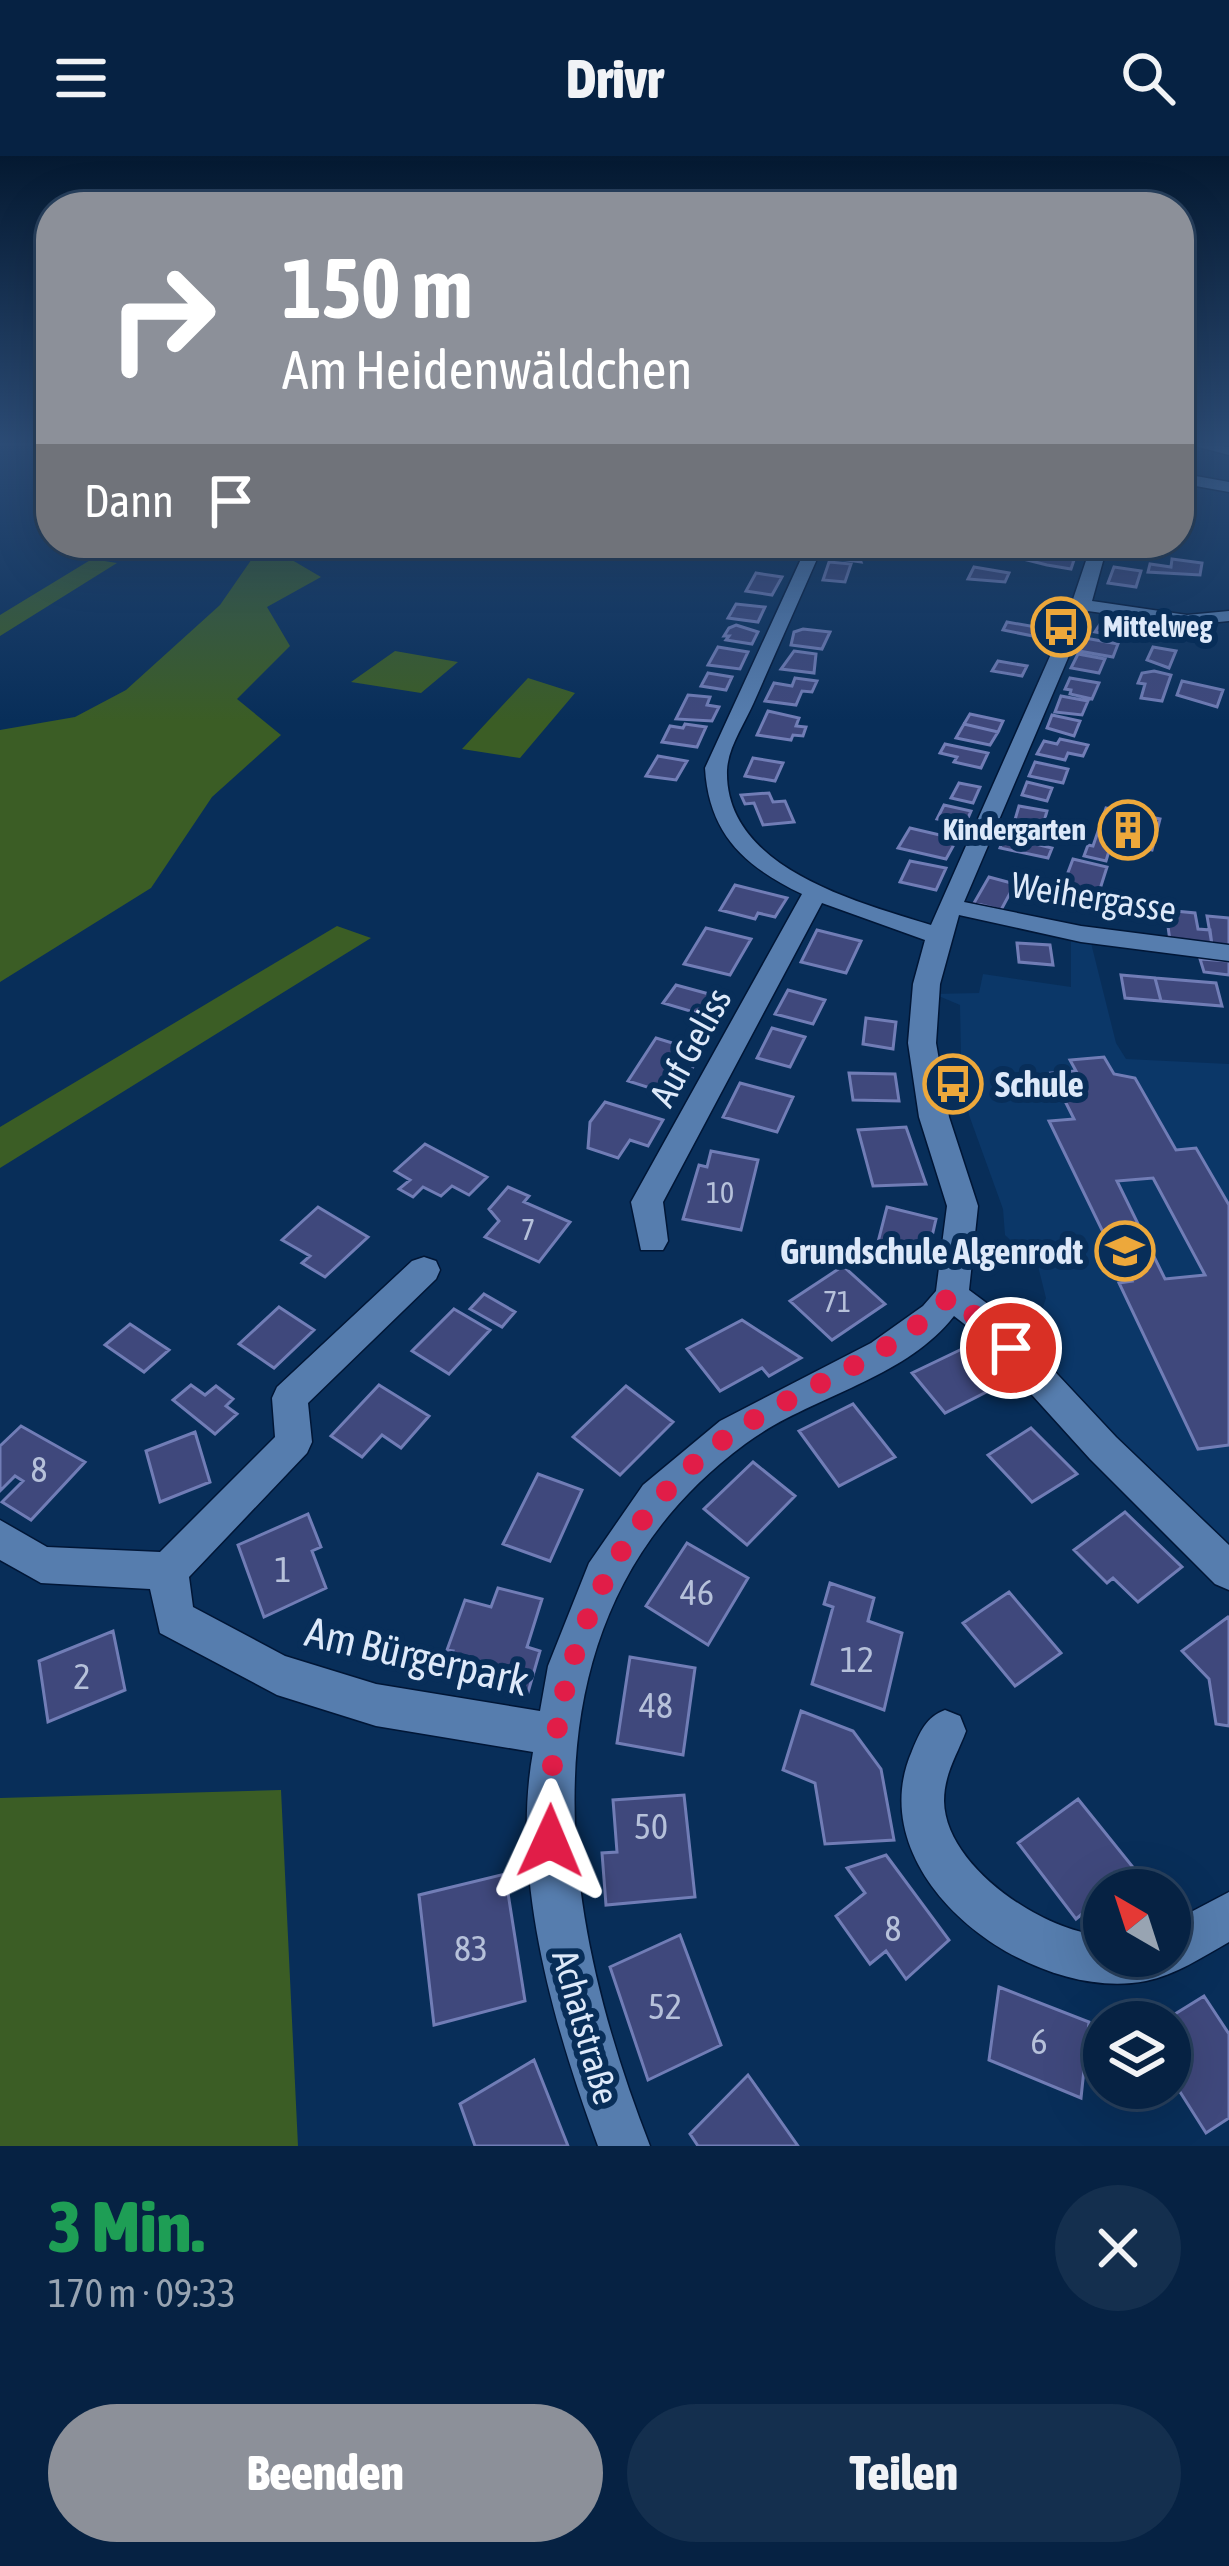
<!DOCTYPE html>
<html lang="de">
<head>
<meta charset="utf-8">
<style>
  :root { --surface:#062243; --page:#142f4e; --text:#f1f3f6; --muted:#98a4b2; --line:#273f5c; --accent:#8c9099 }
  body { margin:0; font-family:"Asap Condensed",sans-serif; background:var(--page); color:var(--text); height:100vh; display:flex; flex-direction:column; font-size:45px; white-space:nowrap }
  * { box-sizing:border-box; margin:0 }
  p { font-size:39px; color:var(--muted) }
  .icon { flex:none; width:66px; height:66px; fill:none; stroke:currentColor; stroke-width:2; stroke-linecap:round; stroke-linejoin:round }
  .map { position:relative; height:1990px; overflow:hidden }
  .side { display:flex; flex-direction:column; background:var(--surface); flex:1 }
  .side>* { flex:none }
  .hud { position:absolute; left:36px; top:36px; width:1158px; height:366px; border-radius:48px; box-shadow:0 12px 48px #0002,0 0 0 3px var(--line); background:#8c9099; color:#fff; overflow:hidden }
  .needle { width:78px; rotate:321deg }
  .controls { position:absolute; left:1083px; top:1713px; display:grid; gap:24px }
  .controls a { display:grid; place-items:center; width:108px; height:108px; border-radius:50%; background:var(--surface); box-shadow:0 12px 48px #0002,0 0 0 3px var(--line); font-size:60px }
  .pin { position:absolute; display:grid; place-items:center; width:102px; height:102px; color:#fff; margin:-51px; border:6px solid #fff; border-radius:50%; box-shadow:0 3px 12px #0007 }
  .me { position:absolute; width:132px; margin:-66px; rotate:1deg; stroke-linejoin:round; filter:drop-shadow(0 0 9px #0008) }
  .turn { display:flex; align-items:center; gap:42px; height:252px; padding:0 48px; font-size:54px }
  .turn .icon { width:156px; height:156px; stroke-width:2.5 }
  .turn b { display:block; font-size:84px; line-height:102px }
  .then { display:flex; align-items:center; height:114px; padding:0 48px; background:#0003; gap:24px; font-size:45px }
  .round { display:grid; place-items:center; flex:none; width:126px; height:126px; border-radius:63px; background:var(--page) }
  .overview { display:flex; align-items:center; justify-content:space-between; height:204px; padding:0 48px }
  h1 { font-size:72px; font-weight:800; line-height:90px; color:#1e9e55 }
  .primary-button { display:flex; gap:24px; margin-top:auto; padding:24px 48px }
  .primary-button a { flex:1; height:138px; border-radius:72px; background:var(--accent); color:#fff; font-size:48px; font-weight:800; line-height:138px; text-align:center }
  .primary-button a+a { background:var(--page); color:var(--text) }
  header { display:flex; justify-content:space-between; align-items:center; height:156px; padding:0 48px; background:var(--surface); font-size:54px; font-weight:800 }
  .map>svg:first-child { display:block }
  .built { fill:#0b3768 }
  .green { fill:#3b5d25 }
  .building { fill:#3f487c; stroke:#717db6; stroke-width:3; fill-rule:evenodd }
  .lines { fill:none; stroke-linecap:round; stroke-linejoin:round }
  .minor-casing { stroke:#001636; stroke-width:3 }
  .minor { fill:#567dae; fill-rule:evenodd }
  .route { stroke:#e11d48; stroke-width:21; stroke-dasharray:0 37.8 }
  .labels { text-anchor:middle; stroke-width:12; stroke-linejoin:round; paint-order:stroke }
  .far-poi-label { font-size:30px; font-weight:bold; fill:#dde9fa; stroke:#082e59; text-anchor:start }
  .number-label { font-size:30px; fill:#b6c1da }
  .street-label { font-size:36px; fill:#dde9fa; stroke:#082e59 }
  .poi-label { font-size:36px; font-weight:bold; fill:#dde9fa; stroke:#082e59; text-anchor:start }
  .near-number-label { font-size:36px; fill:#b6c1da }
  .near-street-label { font-size:42px; fill:#dde9fa; stroke:#082e59 }
</style>
</head>
<body>
<header><svg class="icon" aria-label="menu" viewBox="0 0 24 24"><path d="M4 6h16M4 12h16M4 18h16"/></svg>Drivr<svg class="icon" aria-label="search" viewBox="0 0 24 24"><circle cx="10" cy="10" r="6"/><path d="M15 15l6 6"/></svg></header>
<div class="map">
<svg width="1229" height="1990" viewBox="0 0 1229 1990">
  <rect width="100%" height="100%" fill="#082e59"/>
  <path class="built" d="M 1071,780 L 1090,783 L 1116,887 L 1126,903 L 1229,908 L 1229,1390 L 1098,1262 L 1031,1187 L 1046,1142 L 1038,1110 L 1005,1079 L 1003,1053 L 969,959 L 961,899 L 960,849 L 934,838 L 979,837 L 983,818 L 1071,831 Z"/>
  <path class="green" d="M 263,387 L 321,421 L 267,451 L 290,490 L 237,543 L 281,579 L 212,641 L 151,732 L 0,826 L 0,574 L 75,561 L 126,534 L 220,449 Z
    M 92,403 L 117,407 L 0,480 L 0,459 Z
    M 395,495 L 458,506 L 421,537 L 351,526 Z
    M 528,522 L 575,537 L 520,602 L 462,593 Z
    M 337,770 L 371,782 L 0,1012 L 0,971 Z
    M 281,1634 L 298,1990 L 0,1990 L 0,1642 Z"/>
  <path class="building" d="M 832,391 L 856,393 L 861,406 L 831,402 Z
    M 1030,398 L 1074,404 L 1071,413 L 1047,409 L 1027,404 Z
    M 1172,403 L 1202,407 L 1200,419 L 1148,416 L 1150,408 L 1171,411 Z
    M 829,406 L 851,408 L 845,426 L 823,424 Z
    M 974,411 L 1009,417 L 1005,426 L 968,423 Z
    M 1114,411 L 1141,415 L 1136,431 L 1108,427 Z
    M 756,417 L 782,421 L 772,439 L 746,435 Z
    M 736,448 L 765,451 L 758,466 L 728,462 Z
    M 1102,465 L 1128,468 L 1130,471 L 1123,481 L 1095,476 Z
    M 1007,466 L 1047,473 L 1043,482 L 1003,474 Z
    M 736,469 L 758,476 L 752,488 L 726,484 L 729,480 L 724,480 L 729,472 Z
    M 803,473 L 830,476 L 822,493 L 791,489 L 794,476 Z
    M 1085,482 L 1118,488 L 1113,501 L 1079,495 Z
    M 718,491 L 748,496 L 740,513 L 708,509 Z
    M 1153,491 L 1176,495 L 1169,512 L 1147,504 Z
    M 794,495 L 816,498 L 814,517 L 781,513 Z
    M 1078,498 L 1105,503 L 1099,517 L 1071,512 Z
    M 998,505 L 1027,510 L 1022,520 L 992,515 Z
    M 1154,515 L 1171,519 L 1162,545 L 1141,542 L 1145,528 L 1138,527 L 1142,517 Z
    M 708,517 L 732,521 L 726,534 L 701,530 Z
    M 795,522 L 817,525 L 812,536 L 802,535 L 796,549 L 765,545 L 774,527 L 792,530 Z
    M 1070,522 L 1099,527 L 1092,543 L 1070,538 L 1071,534 L 1065,533 Z
    M 1182,525 L 1223,534 L 1217,551 L 1177,539 Z
    M 688,539 L 710,541 L 707,549 L 719,551 L 712,565 L 676,563 Z
    M 1061,540 L 1088,545 L 1082,559 L 1055,556 Z
    M 768,555 L 799,562 L 796,570 L 806,571 L 803,580 L 793,579 L 791,584 L 757,579 Z
    M 970,558 L 1003,565 L 998,576 L 964,568 Z
    M 1052,559 L 1080,565 L 1074,580 L 1047,572 Z
    M 685,568 L 706,571 L 697,591 L 662,586 L 670,570 L 683,572 Z
    M 964,568 L 998,576 L 990,589 L 956,582 Z
    M 1060,583 L 1088,589 L 1083,600 L 1068,597 L 1065,604 L 1037,598 L 1044,585 L 1057,588 Z
    M 945,588 L 988,597 L 981,612 L 954,606 L 957,601 L 940,597 Z
    M 658,600 L 687,605 L 676,624 L 646,620 Z
    M 753,602 L 783,607 L 775,625 L 745,620 Z
    M 1035,606 L 1068,613 L 1063,627 L 1029,620 Z
    M 1027,626 L 1052,632 L 1047,645 L 1022,639 Z
    M 959,627 L 980,631 L 973,647 L 951,642 Z
    M 769,637 L 773,646 L 785,645 L 794,666 L 763,669 L 754,647 L 745,648 L 741,639 Z
    M 944,649 L 971,655 L 965,669 L 937,663 Z
    M 1019,650 L 1047,655 L 1042,673 L 1014,667 Z
    M 1106,652 L 1160,663 L 1152,694 L 1112,685 L 1106,705 L 1084,700 L 1088,689 L 1093,690 Z
    M 910,672 L 957,683 L 946,703 L 898,692 Z
    M 1007,674 L 1037,680 L 1035,688 L 1052,692 L 1048,702 L 1000,692 Z
    M 1073,703 L 1107,711 L 1094,752 L 1058,743 Z
    M 910,705 L 946,712 L 936,734 L 900,726 Z
    M 989,721 L 1015,728 L 1001,754 L 974,747 Z
    M 735,729 L 787,742 L 775,761 L 758,757 L 755,763 L 720,754 Z
    M 1175,755 L 1195,757 L 1198,773 L 1210,774 L 1212,789 L 1170,785 L 1167,763 L 1176,764 Z
    M 1207,760 L 1229,762 L 1229,791 L 1212,789 Z
    M 706,772 L 751,783 L 730,819 L 684,808 Z
    M 817,774 L 861,785 L 846,817 L 801,806 Z
    M 1017,787 L 1050,789 L 1053,809 L 1019,806 Z
    M 1200,803 L 1229,805 L 1229,819 L 1204,816 Z
    M 1121,819 L 1155,822 L 1161,845 L 1125,842 Z
    M 1155,822 L 1216,827 L 1222,850 L 1161,845 Z
    M 676,829 L 720,841 L 707,860 L 663,847 Z
    M 788,834 L 825,844 L 813,868 L 775,858 Z
    M 866,862 L 896,866 L 893,893 L 863,888 Z
    M 772,872 L 805,881 L 790,911 L 757,902 Z
    M 656,882 L 702,896 L 675,940 L 628,925 Z
    M 1104,901 L 1114,918 L 1135,922 L 1176,994 L 1196,992 L 1229,1049 L 1229,1289 L 1198,1293 L 1119,1127 L 1132,1125 L 1124,1109 L 1119,1109 L 1049,965 L 1074,963 L 1051,917 L 1076,915 L 1070,904 ZM 1153,1022 L 1205,1119 L 1165,1123 L 1117,1025 Z
    M 849,917 L 895,918 L 899,945 L 853,944 Z
    M 740,927 L 793,941 L 777,976 L 723,961 Z
    M 605,946 L 663,964 L 648,990 L 630,984 L 618,1002 L 588,992 L 590,966 Z
    M 906,971 L 926,1028 L 873,1030 L 858,974 Z
    M 425,988 L 487,1021 L 469,1039 L 452,1030 L 441,1040 L 423,1031 L 413,1041 L 399,1033 L 410,1024 L 395,1015 Z
    M 711,995 L 758,1004 L 741,1074 L 683,1063 L 699,1009 L 707,1011 Z
    M 508,1031 L 529,1040 L 524,1046 L 570,1066 L 539,1106 L 485,1081 L 499,1065 L 489,1053 Z
    M 318,1051 L 368,1081 L 325,1121 L 302,1107 L 310,1100 L 282,1084 Z
    M 887,1051 L 936,1063 L 927,1102 L 877,1090 Z
    M 843,1110 L 885,1148 L 832,1184 L 790,1145 Z
    M 484,1138 L 515,1156 L 502,1171 L 470,1153 Z
    M 279,1151 L 314,1174 L 274,1212 L 239,1188 Z
    M 454,1153 L 490,1174 L 449,1218 L 412,1195 Z
    M 742,1164 L 801,1202 L 769,1220 L 762,1212 L 720,1235 L 687,1193 Z
    M 130,1168 L 169,1194 L 144,1216 L 105,1189 Z
    M 962,1193 L 996,1231 L 945,1257 L 912,1217 Z
    M 191,1229 L 205,1239 L 216,1230 L 233,1243 L 226,1250 L 237,1258 L 215,1278 L 173,1244 Z
    M 379,1229 L 429,1260 L 401,1292 L 382,1279 L 362,1301 L 331,1280 Z
    M 626,1230 L 673,1266 L 620,1319 L 573,1281 Z
    M 853,1248 L 895,1301 L 839,1330 L 799,1275 Z
    M 21,1270 L 85,1306 L 31,1364 L 2,1346 L 23,1325 L 15,1320 L 0,1335 L 0,1290 Z
    M 1031,1272 L 1077,1318 L 1032,1346 L 988,1299 Z
    M 195,1276 L 210,1326 L 160,1346 L 146,1295 Z
    M 753,1306 L 795,1340 L 747,1389 L 704,1353 Z
    M 538,1318 L 582,1334 L 550,1405 L 503,1388 Z
    M 1125,1356 L 1182,1411 L 1138,1446 L 1113,1422 L 1107,1427 L 1074,1394 Z
    M 308,1358 L 321,1391 L 312,1395 L 326,1432 L 264,1461 L 238,1389 Z
    M 687,1387 L 748,1422 L 708,1489 L 646,1450 Z
    M 830,1427 L 874,1442 L 868,1465 L 902,1477 L 884,1554 L 812,1528 L 833,1451 L 824,1448 Z
    M 498,1432 L 542,1443 L 527,1491 L 540,1495 L 527,1540 L 445,1518 L 453,1495 L 447,1494 L 465,1444 L 491,1451 Z
    M 1009,1436 L 1061,1497 L 1015,1530 L 963,1467 Z
    M 1228,1461 L 1229,1462 L 1229,1570 L 1216,1568 L 1209,1523 L 1182,1495 Z
    M 113,1475 L 125,1534 L 48,1566 L 39,1505 Z
    M 630,1501 L 695,1512 L 683,1599 L 617,1587 Z
    M 801,1555 L 853,1575 L 881,1613 L 894,1684 L 825,1688 L 815,1627 L 783,1614 Z
    M 684,1639 L 695,1741 L 606,1749 L 602,1697 L 617,1696 L 613,1644 Z
    M 1078,1643 L 1136,1715 L 1112,1734 L 1104,1734 L 1104,1740 L 1076,1763 L 1018,1687 Z
    M 886,1699 L 949,1784 L 906,1823 L 886,1795 L 870,1808 L 836,1760 L 865,1737 L 847,1712 Z
    M 505,1718 L 525,1845 L 434,1869 L 419,1739 Z
    M 680,1779 L 721,1889 L 648,1924 L 610,1811 Z
    M 999,1831 L 1089,1866 L 1081,1942 L 989,1904 Z
    M 1204,1840 L 1229,1878 L 1229,1962 L 1206,1977 L 1170,1920 L 1170,1866 L 1162,1866 Z
    M 534,1904 L 568,1990 L 475,1990 L 460,1948 Z
    M 748,1919 L 798,1990 L 698,1990 L 690,1978 Z"/>
  <g class="lines">
    <g class="minor-casing">
      <path id="minor" d="M 1193,287 L 1229,291 L 1229,299 L 1195,290 Z
        M 1179,317 L 1229,326 L 1229,336 L 1179,327 Z
        M 801,387 L 817,387 L 817,403 C 796,451 775,498 754,546 C 745,567 728,591 727,614 C 724,712 857,746 931,769 L 1066,464 L 1092,387 L 1108,387 L 1092,445 L 1187,459 L 1229,455 L 1229,465 L 1187,469 L 1088,455 L 964,746 L 1081,770 L 1229,789 L 1229,805 L 1081,786 L 959,759 L 940,828 L 936,887 L 949,961 L 978,1050 L 969,1134 L 1000,1157 L 1116,1281 L 1229,1389 L 1229,1434 L 1215,1428 L 1090,1303 L 976,1177 L 954,1160 C 903,1225 809,1240 745,1288 C 512,1460 557,1753 650,1990 L 598,1990 C 555,1873 510,1723 533,1596 L 376,1570 L 277,1539 L 160,1477 L 150,1433 L 41,1427 L 0,1404 L 0,1364 L 47,1391 L 160,1396 L 275,1281 L 272,1242 L 277,1231 L 412,1105 L 424,1101 L 436,1105 L 440,1114 L 436,1123 L 308,1247 L 312,1286 L 307,1297 L 189,1421 L 193,1451 L 285,1500 L 376,1528 L 540,1555 L 548,1510 L 589,1407 L 643,1329 L 720,1265 L 871,1187 L 923,1150 L 936,1135 L 947,1050 L 919,961 L 908,887 L 913,828 L 925,784 L 822,747 L 663,1046 L 668,1085 L 663,1094 L 641,1094 L 631,1046 L 802,738 C 744,710 709,678 705,612 L 801,403 Z
        M 945,1554 L 960,1560 L 966,1575 C 957,1599 944,1618 944,1645 C 945,1711 1044,1776 1104,1780 L 1104,1800 L 1170,1800 L 1170,1767 L 1229,1736 L 1229,1786 C 1203,1801 1175,1819 1146,1825 C 1030,1848 857,1721 912,1595 C 920,1576 926,1561 945,1554 Z"/>
    </g>
    <use href="#minor" class="minor"/>
  </g>
  <linearGradient id="sky" x2="0" y2="1"><stop stop-color="#041931"/><stop offset="0.51" stop-color="#2c4c76"/><stop offset="1" stop-color="#2c4c76" stop-opacity="0"/></linearGradient>
  <rect width="1229" height="565" fill="url(#sky)"/>
  <g class="lines">
    <path class="route" d="M 550,1685 C 545,1518 608,1348 758,1261 C 828,1220 893,1198 951,1139 L 1011,1192"/>
  </g>
  <defs>
    <g id="bus-ring" transform="scale(3)"><circle r="9.5" fill="#082e59" stroke="#eda83b" stroke-width="1.5"/><path d="M-5-6H5V4H4V6H2V4H-2V6H-4V4H-5ZM-3.5-4V0h7V-4ZM-3.5 1.2v1.5H-2V1.2ZM2 1.2v1.5H3.5V1.2Z" fill="#eda83b"/></g>
    <g id="building-ring" transform="scale(3)"><circle r="9.5" fill="#082e59" stroke="#eda83b" stroke-width="1.5"/><path d="M-4-6H4V6H1V3H-1V6H-4ZM-2.5-4.3h1.7v1.8h-1.7ZM.8-4.3h1.7v1.8H.8ZM-2.5-1h1.7V.8h-1.7ZM.8-1h1.7V.8H.8Z" fill="#eda83b"/></g>
    <g id="school-ring" transform="scale(3)"><circle r="9.5" fill="#082e59" stroke="#eda83b" stroke-width="1.5"/><path d="M0-5L7-2L0 1L-7-2ZM-4 1L0 2.5L4 1V4Q0 6-4 4Z" fill="#eda83b"/></g>
  </defs>
  <g fill-rule="evenodd">
    <use href="#bus-ring" x="1061" y="471"/>
    <use href="#building-ring" x="1128" y="674"/>
    <use href="#bus-ring" x="953" y="928"/>
    <use href="#school-ring" x="1125" y="1095"/>
  </g>
  <g class="labels">
    <g class="far-poi-label">
      <text x="1103" y="481">Mittelweg</text>
      <text x="1086" y="684" text-anchor="end">Kindergarten</text>
    </g>
    <g class="number-label">
      <text x="720" y="1047">10</text>
      <text x="528" y="1084">7</text>
      <text x="837" y="1156">71</text>
    </g>
    <g class="street-label">
      <text transform="translate(1094 741) rotate(9)" y="13">Weihergasse</text>
      <text transform="translate(690 891) rotate(-61)" y="13">Auf Geliss</text>
      <text transform="translate(586 1871) rotate(74)" y="13">Achatstraße</text>
    </g>
    <g class="poi-label">
      <text x="995" y="941">Schule</text>
      <text x="1083" y="1108" text-anchor="end">Grundschule Algenrodt</text>
    </g>
    <g class="near-number-label">
      <text x="39" y="1326">8</text>
      <text x="283" y="1426">1</text>
      <text x="697" y="1449">46</text>
      <text x="857" y="1516">12</text>
      <text x="82" y="1533">2</text>
      <text x="656" y="1562">48</text>
      <text x="651" y="1683">50</text>
      <text x="893" y="1785">8</text>
      <text x="471" y="1805">83</text>
      <text x="665" y="1863">52</text>
      <text x="1039" y="1898">6</text>
    </g>
    <g class="near-street-label">
      <text transform="translate(417 1500) rotate(13)" y="15">Am Bürgerpark</text>
    </g>
  </g>
</svg>
<div class="controls">
<a><svg class="needle" viewBox="-14 -14 28 28"><path d="M0-13l5 13h-10z" fill="#e53935"/><path d="M0 13l5-13h-10z" fill="#98a4b2"/></svg></a>
<a><svg class="icon" aria-label="layers" viewBox="0 0 24 24"><path d="M12 4l9 5-9 5-9-5zM3 14l9 5 9-5"/></svg></a>
</div>
<div class="pin" style="left:1011px;top:1192px;background:#d93025"><svg class="icon" aria-label="arrive" viewBox="0 0 24 24"><path d="M6 21V4h12l-3 4 3 4H6"/></svg></div>
<svg class="me" style="left:550px;top:1685px" viewBox="-20 -20 40 40"><path d="M0-17L14 15 0 8-14 15z" fill="#e11d48" stroke="#fff" stroke-width="4"/></svg>
<div class="hud">
<div class="turn"><svg class="icon" aria-label="right" viewBox="0 0 24 24"><path d="M7 20v-9h11M14 6l5 5-5 5"/></svg><div><b>150 m</b>Am Heidenwäldchen</div></div>
<div class="then">Dann<svg class="icon" aria-label="arrive" viewBox="0 0 24 24"><path d="M6 21V4h12l-3 4 3 4H6"/></svg></div>
</div>
</div>
<section class="side">
<div class="overview"><div><h1>3 Min.</h1><p>170 m · 09:33</p></div><a class="round"><svg class="icon" aria-label="close" viewBox="0 0 24 24"><path d="M6 6l12 12M18 6L6 18"/></svg></a></div>
<div class="primary-button"><a>Beenden</a><a>Teilen</a></div>
</section>
</body>
</html>
